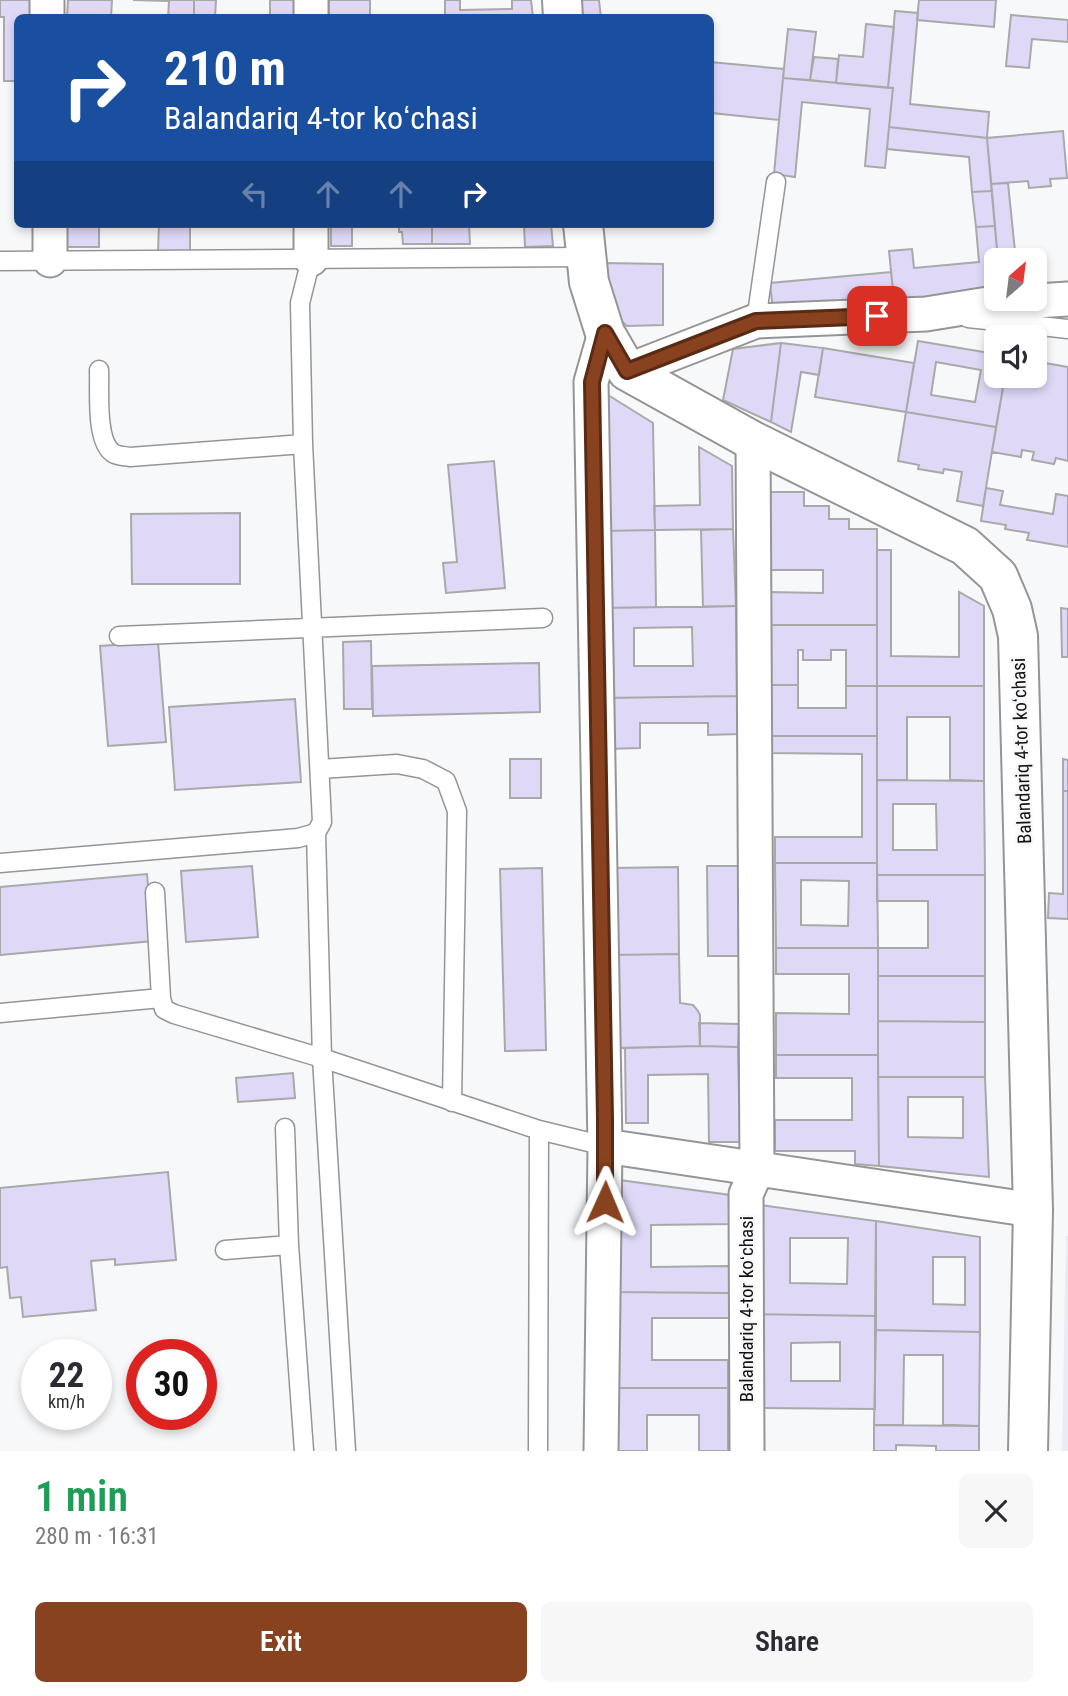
<!DOCTYPE html>
<html lang="en">
<head>
<meta charset="utf-8">
<style>
  :root { --surface:#fff; --page:#f7f7f7; --text:#2b2b33; --muted:#7c7c81; --accent:#89421f }
  body { margin:0; font-family:"Roboto Condensed",sans-serif; background:var(--page); color:var(--text); height:100vh; display:flex; flex-direction:column; font-size:26px; white-space:nowrap }
  * { box-sizing:border-box; margin:0 }
  p { font-size:23px; color:var(--muted) }
  .icon { flex:none; width:38px; height:38px; fill:none; stroke:currentColor; stroke-width:2; stroke-linecap:round; stroke-linejoin:round }
  .map { position:relative; height:1451px; overflow:hidden }
  .drawer { display:flex; flex-direction:column; background:var(--surface); flex:1 }
  .drawer>* { flex:none }
  .guide { position:absolute; left:14px; top:14px; width:700px; height:214px; border-radius:10px; box-shadow:0 4px 10px #0003; background:#1a4fa0; color:#fff; overflow:hidden }
  .needle { width:46px; rotate:28deg }
  .controls { position:absolute; left:984px; top:248px; display:grid; gap:14px }
  .controls a { display:grid; place-items:center; width:63px; height:63px; border-radius:10px; background:var(--surface); box-shadow:0 4px 10px #0003; font-size:35px }
  .speed { position:absolute; left:21px; top:1339px; display:flex; gap:14px; font-size:35px; font-weight:700; text-align:center }
  .speed>* { display:grid; place-content:center; width:91px; height:91px; border-radius:50%; background:var(--surface); box-shadow:0 4px 10px #0003; line-height:1 }
  .speed small { font-size:18px; font-weight:400 }
  .speed .limit { border:10px solid #d22; background:#fff; color:#111 }
  .pin { position:absolute; display:grid; place-items:center; width:60px; height:60px; color:#fff; margin:-30px; border-radius:14px; box-shadow:0 4px 10px #0006 }
  .me { position:absolute; width:77px; margin:-38px; rotate:1deg; stroke-linejoin:round; filter:drop-shadow(0 0 5px #0008) }
  .turn { display:flex; align-items:center; gap:24px; height:147px; padding:0 35px; font-size:32px }
  .turn .icon { width:91px; height:91px; stroke-width:2.5 }
  .turn b { display:block; font-size:49px; line-height:60px }
  .lanes { display:flex; align-items:center; height:66px; padding:0 35px; background:#0003; justify-content:center; gap:35px; direction:ltr }
  .lanes .off { opacity:.35 }
  .round { display:grid; place-items:center; flex:none; width:74px; height:74px; border-radius:10px; background:var(--page) }
  .head { display:flex; align-items:center; justify-content:space-between; height:119px; padding:0 35px }
  h1 { font-size:42px; font-weight:600; line-height:52px; color:#1e9e55 }
  .primary-button { display:flex; gap:14px; margin-top:auto; padding:14px 35px }
  .primary-button a { flex:1; height:80px; border-radius:10px; background:var(--accent); color:#fff; font-size:28px; font-weight:600; line-height:80px; text-align:center }
  .primary-button a+a { background:var(--page); color:var(--text) }
  .map>svg:first-child { display:block }
  .built { fill:#e9ecf5 }
  .building { fill:#dfd9f7; stroke:#a9a9aa; stroke-width:2; fill-rule:evenodd }
  .lines { fill:none; stroke-linecap:round; stroke-linejoin:round }
  .lane-casing { stroke:#949596; stroke-width:21 }
  .street-casing { stroke:#949596; stroke-width:37 }
  .secondary-casing { stroke:#949596; stroke-width:42 }
  .lane { stroke:#fff; stroke-width:18 }
  .street { stroke:#fff; stroke-width:33 }
  .secondary { stroke:#fff; stroke-width:38 }
  .route-casing { stroke:#592b14; stroke-width:18 }
  .route { stroke:#89421f; stroke-width:12 }
  .labels { text-anchor:middle; stroke-width:5; stroke-linejoin:round; paint-order:stroke }
  .street-label { font-size:19px; fill:#121213; stroke:#f7f8fa }
</style>
</head>
<body>
<div class="map">
<svg width="1068" height="1451" viewBox="0 0 1068 1451">
  <rect width="100%" height="100%" fill="#f7f8fa"/>
  <path class="built" d="M 1066,1236 L 1068,1236 L 1068,1451 L 1062,1451 Z"/>
  <path class="building" d="M 0,0 L 34,0 L 34,18 L 18,18 L 18,81 L 4,81 L 4,17 L 0,17 Z
    M 68,0 L 112,0 L 111,18 L 67,18 Z
    M 133,0 L 194,0 L 194,18 L 168,18 L 169,1 Z
    M 194,0 L 216,0 L 215,18 L 194,18 Z
    M 270,0 L 297,0 L 297,18 L 270,18 Z
    M 329,0 L 370,0 L 370,18 L 329,18 Z
    M 445,0 L 460,0 L 460,10 L 512,9 L 512,0 L 531,0 L 533,18 L 445,18 Z
    M 576,0 L 599,0 L 601,18 L 577,18 Z
    M 919,0 L 996,0 L 994,27 L 917,20 Z
    M 895,11 L 918,13 L 910,104 L 989,112 L 987,138 L 889,127 L 893,88 L 888,88 Z
    M 1011,15 L 1068,20 L 1068,42 L 1032,39 L 1029,68 L 1006,66 Z
    M 866,24 L 894,27 L 888,88 L 836,83 L 839,55 L 863,57 Z
    M 788,29 L 816,32 L 810,80 L 783,78 Z
    M 814,57 L 838,59 L 836,83 L 810,80 Z
    M 710,62 L 784,69 L 779,120 L 712,113 L 713,101 L 710,101 Z
    M 783,78 L 893,88 L 885,168 L 865,166 L 870,109 L 802,102 L 795,177 L 774,174 Z
    M 889,127 L 987,138 L 992,191 L 972,192 L 969,157 L 887,149 Z
    M 1063,131 L 1067,178 L 1050,179 L 1051,186 L 1029,188 L 1028,181 L 991,184 L 987,138 Z
    M 1008,183 L 1016,261 L 998,261 L 991,184 Z
    M 992,191 L 995,226 L 976,227 L 972,192 Z
    M 64,224 L 99,224 L 99,247 L 64,247 Z
    M 159,224 L 190,224 L 190,251 L 158,251 Z
    M 331,224 L 352,224 L 352,246 L 331,246 Z
    M 399,224 L 432,224 L 432,244 L 403,244 L 402,232 L 399,232 Z
    M 432,224 L 469,224 L 470,244 L 432,244 Z
    M 524,224 L 551,224 L 553,246 L 525,247 Z
    M 995,226 L 998,261 L 996,261 L 996,291 L 894,300 L 889,251 L 912,249 L 914,268 L 979,262 L 976,227 Z
    M 604,263 L 663,264 L 663,325 L 627,326 L 619,319 Z
    M 891,272 L 894,300 L 773,311 L 770,283 Z
    M 918,341 L 996,354 L 996,376 L 1005,376 L 996,427 L 906,412 ZM 936,362 L 981,370 L 975,402 L 931,395 Z
    M 781,343 L 823,348 L 819,375 L 801,372 L 791,432 L 771,422 Z
    M 781,343 L 771,422 L 723,400 L 733,349 Z
    M 823,348 L 914,363 L 906,412 L 815,397 Z
    M 1034,361 L 1068,367 L 1068,461 L 1056,458 L 1054,464 L 1032,460 L 1034,452 L 1022,450 L 1021,457 L 992,452 L 1005,376 L 1034,376 Z
    M 600,390 L 653,423 L 655,530 L 602,531 Z
    M 906,412 L 996,427 L 983,506 L 957,501 L 962,472 L 944,469 L 943,473 L 918,469 L 919,465 L 898,461 Z
    M 699,447 L 732,466 L 733,529 L 655,530 L 654,506 L 700,505 Z
    M 494,461 L 505,588 L 446,593 L 443,563 L 457,562 L 448,465 Z
    M 986,488 L 1003,491 L 1000,505 L 1053,514 L 1056,494 L 1068,496 L 1068,547 L 1027,540 L 1029,533 L 1005,529 L 1006,525 L 981,521 Z
    M 763,492 L 804,492 L 804,506 L 829,506 L 829,519 L 849,519 L 849,529 L 877,529 L 877,625 L 768,625 L 768,592 L 823,593 L 823,570 L 762,570 Z
    M 240,513 L 240,584 L 132,584 L 131,514 Z
    M 733,529 L 736,606 L 703,607 L 701,530 Z
    M 655,530 L 656,607 L 603,608 L 602,531 Z
    M 877,550 L 891,550 L 891,656 L 959,657 L 959,592 L 984,606 L 984,686 L 877,686 Z
    M 736,606 L 737,696 L 605,698 L 603,608 ZM 692,627 L 693,666 L 634,666 L 634,628 Z
    M 1061,608 L 1068,609 L 1068,657 L 1062,657 Z
    M 768,625 L 877,625 L 877,686 L 846,686 L 846,650 L 831,650 L 831,660 L 803,660 L 803,650 L 798,650 L 798,685 L 768,685 Z
    M 371,641 L 372,709 L 344,709 L 343,642 Z
    M 158,642 L 166,742 L 108,746 L 100,646 Z
    M 539,663 L 540,712 L 373,716 L 372,666 Z
    M 768,685 L 798,685 L 798,708 L 846,708 L 846,686 L 877,686 L 877,736 L 768,736 Z
    M 877,686 L 984,686 L 984,781 L 950,780 L 950,717 L 907,717 L 907,780 L 877,780 Z
    M 737,696 L 738,734 L 708,735 L 708,723 L 640,723 L 640,748 L 605,749 L 605,698 Z
    M 295,699 L 301,782 L 175,790 L 169,707 Z
    M 768,736 L 877,736 L 877,863 L 775,863 L 775,837 L 862,837 L 862,754 L 768,753 Z
    M 510,759 L 541,759 L 541,798 L 510,798 Z
    M 1063,759 L 1068,760 L 1068,791 L 1063,791 Z
    M 877,780 L 984,781 L 985,875 L 877,875 ZM 893,804 L 936,804 L 937,850 L 893,850 Z
    M 1063,791 L 1068,791 L 1068,919 L 1048,918 L 1049,893 L 1063,894 Z
    M 775,863 L 877,863 L 878,948 L 776,948 ZM 801,880 L 849,881 L 848,926 L 801,925 Z
    M 252,866 L 258,937 L 186,942 L 181,871 Z
    M 707,866 L 738,866 L 740,956 L 708,956 Z
    M 678,867 L 679,954 L 612,955 L 610,868 Z
    M 542,868 L 546,1050 L 505,1051 L 500,869 Z
    M 147,874 L 153,941 L 0,955 L 0,887 Z
    M 877,875 L 985,875 L 985,976 L 878,976 L 878,948 L 928,948 L 928,901 L 877,901 Z
    M 776,948 L 878,948 L 878,1055 L 776,1055 L 776,1013 L 849,1014 L 849,974 L 776,974 Z
    M 679,954 L 680,1003 L 693,1005 L 698,1011 L 700,1015 L 700,1046 L 613,1048 L 612,955 Z
    M 878,976 L 985,976 L 985,1022 L 878,1021 Z
    M 878,1021 L 985,1022 L 985,1077 L 878,1077 Z
    M 699,1023 L 739,1024 L 738,1047 L 700,1046 Z
    M 700,1046 L 738,1047 L 740,1142 L 709,1142 L 708,1074 L 648,1075 L 648,1123 L 626,1123 L 625,1048 Z
    M 776,1055 L 878,1055 L 879,1166 L 855,1164 L 855,1151 L 775,1151 L 775,1120 L 852,1120 L 852,1078 L 776,1078 Z
    M 293,1073 L 295,1098 L 238,1102 L 236,1078 Z
    M 878,1077 L 985,1077 L 989,1177 L 879,1166 ZM 908,1097 L 963,1097 L 963,1138 L 908,1137 Z
    M 168,1172 L 176,1260 L 115,1265 L 115,1259 L 91,1261 L 96,1310 L 23,1317 L 21,1297 L 10,1298 L 7,1267 L 0,1268 L 0,1188 Z
    M 612,1179 L 730,1195 L 731,1224 L 651,1225 L 651,1267 L 729,1266 L 729,1293 L 613,1292 Z
    M 753,1204 L 876,1221 L 875,1316 L 753,1314 ZM 790,1238 L 848,1238 L 847,1284 L 790,1283 Z
    M 876,1221 L 980,1237 L 980,1332 L 876,1330 ZM 933,1257 L 965,1257 L 965,1305 L 933,1304 Z
    M 613,1292 L 729,1293 L 729,1318 L 652,1318 L 652,1360 L 728,1360 L 728,1388 L 614,1388 Z
    M 753,1314 L 875,1316 L 875,1409 L 752,1408 ZM 840,1342 L 840,1381 L 791,1381 L 791,1343 Z
    M 876,1330 L 980,1332 L 979,1426 L 943,1425 L 943,1355 L 904,1355 L 903,1425 L 874,1425 Z
    M 614,1388 L 728,1388 L 728,1451 L 699,1451 L 699,1415 L 647,1415 L 647,1451 L 614,1451 Z
    M 874,1425 L 979,1426 L 979,1451 L 936,1451 L 936,1446 L 896,1445 L 896,1451 L 874,1451 Z"/>
  <g class="lines">
    <g class="lane-casing">
      <path id="lane" d="M 0,261 L 587,257
        M 968,318 L 1068,329
        M 756,321 L 776,182
        M 99,370 C 100,390 95,441 113,453 C 117,456 125,456 130,457 L 303,444
        M 119,636 L 543,618
        M 320,769 L 397,764 L 423,769 L 446,781 L 457,811 L 452,1102
        M 316,833 L 322,1058 L 539,1130 L 605,1146
        M 0,863 L 298,838 L 316,833 L 322,822 L 303,444 L 300,303 L 311,259
        M 155,892 L 161,998 L 164,1009 L 174,1014 L 322,1058 L 346,1451
        M 0,1013 L 161,998
        M 285,1128 L 289,1245 L 304,1451
        M 225,1250 L 289,1245
        M 538,1451 L 539,1130"/>
    </g>
    <g class="street-casing">
      <path id="street" d="M 47,0 L 47,18
        M 311,18 L 311,0
        M 50,224 L 50,260
        M 311,259 L 311,224
        M 627,371 L 756,321 L 926,314 L 988,304 L 1068,299
        M 605,1146 L 1033,1210
        M 601,1451 L 605,1146 L 591,382 L 605,333
        M 747,1451 L 746,1194 L 757,1170 L 753,441"/>
    </g>
    <g class="secondary-casing">
      <path id="secondary" d="M 562,0 L 563,18
        M 583,224 L 589,282 L 605,333 L 627,371 L 753,441 L 965,546 L 998,576 L 1012,609 L 1018,636 L 1033,1210 L 1028,1451"/>
    </g>
    <use href="#lane" class="lane"/>
    <use href="#street" class="street"/>
    <use href="#secondary" class="secondary"/>
  </g>
  <g class="lines">
    <g class="route-casing">
      <path id="route" d="M 605,1202 L 605,1119 L 592,382 L 605,333 L 627,371 L 756,321 L 877,316"/>
    </g>
    <use href="#route" class="route"/>
  </g>
  <g class="labels">
    <g class="street-label">
      <text transform="translate(1021 751) rotate(-92)" y="7">Balandariq 4-tor koʻchasi</text>
      <text transform="translate(746 1309) rotate(-90)" y="7">Balandariq 4-tor koʻchasi</text>
    </g>
  </g>
</svg>
<div class="controls">
<a><svg class="needle" viewBox="-14 -14 28 28"><path d="M0-13l5 13h-10z" fill="#e53935"/><path d="M0 13l5-13h-10z" fill="#7c7c81"/></svg></a>
<a><svg class="icon" aria-label="sound" viewBox="0 0 24 24"><path d="M4 9h4l5-4v14l-5-4H4zM17 9q2 3 0 6"/></svg></a>
</div>
<div class="speed"><div>22<small>km/h</small></div><div class="limit">30</div></div>
<div class="pin" style="left:877px;top:316px;background:#d93025"><svg class="icon" aria-label="arrive" viewBox="0 0 24 24"><path d="M6 21V4h12l-3 4 3 4H6"/></svg></div>
<svg class="me" style="left:605px;top:1202px" viewBox="-20 -20 40 40"><path d="M0-17L14 15 0 8-14 15z" fill="#89421f" stroke="#fff" stroke-width="4"/></svg>
<div class="guide">
<div class="turn"><svg class="icon" aria-label="right" viewBox="0 0 24 24"><path d="M7 20v-9h11M14 6l5 5-5 5"/></svg><div><b>210 m</b>Balandariq 4-tor koʻchasi</div></div>
<div class="lanes"><svg class="icon off" aria-label="left" viewBox="0 0 24 24"><path d="M17 20v-9H6M10 6l-5 5 5 5"/></svg><svg class="icon off" aria-label="ahead" viewBox="0 0 24 24"><path d="M12 20V5M6 11l6-6 6 6"/></svg><svg class="icon off" aria-label="ahead" viewBox="0 0 24 24"><path d="M12 20V5M6 11l6-6 6 6"/></svg><svg class="icon" aria-label="right" viewBox="0 0 24 24"><path d="M7 20v-9h11M14 6l5 5-5 5"/></svg></div>
</div>
</div>
<section class="drawer">
<div class="head"><div><h1>1 min</h1><p>280 m · 16:31</p></div><a class="round"><svg class="icon" aria-label="close" viewBox="0 0 24 24"><path d="M6 6l12 12M18 6L6 18"/></svg></a></div>
<div class="primary-button"><a>Exit</a><a>Share</a></div>
</section>
</body>
</html>
